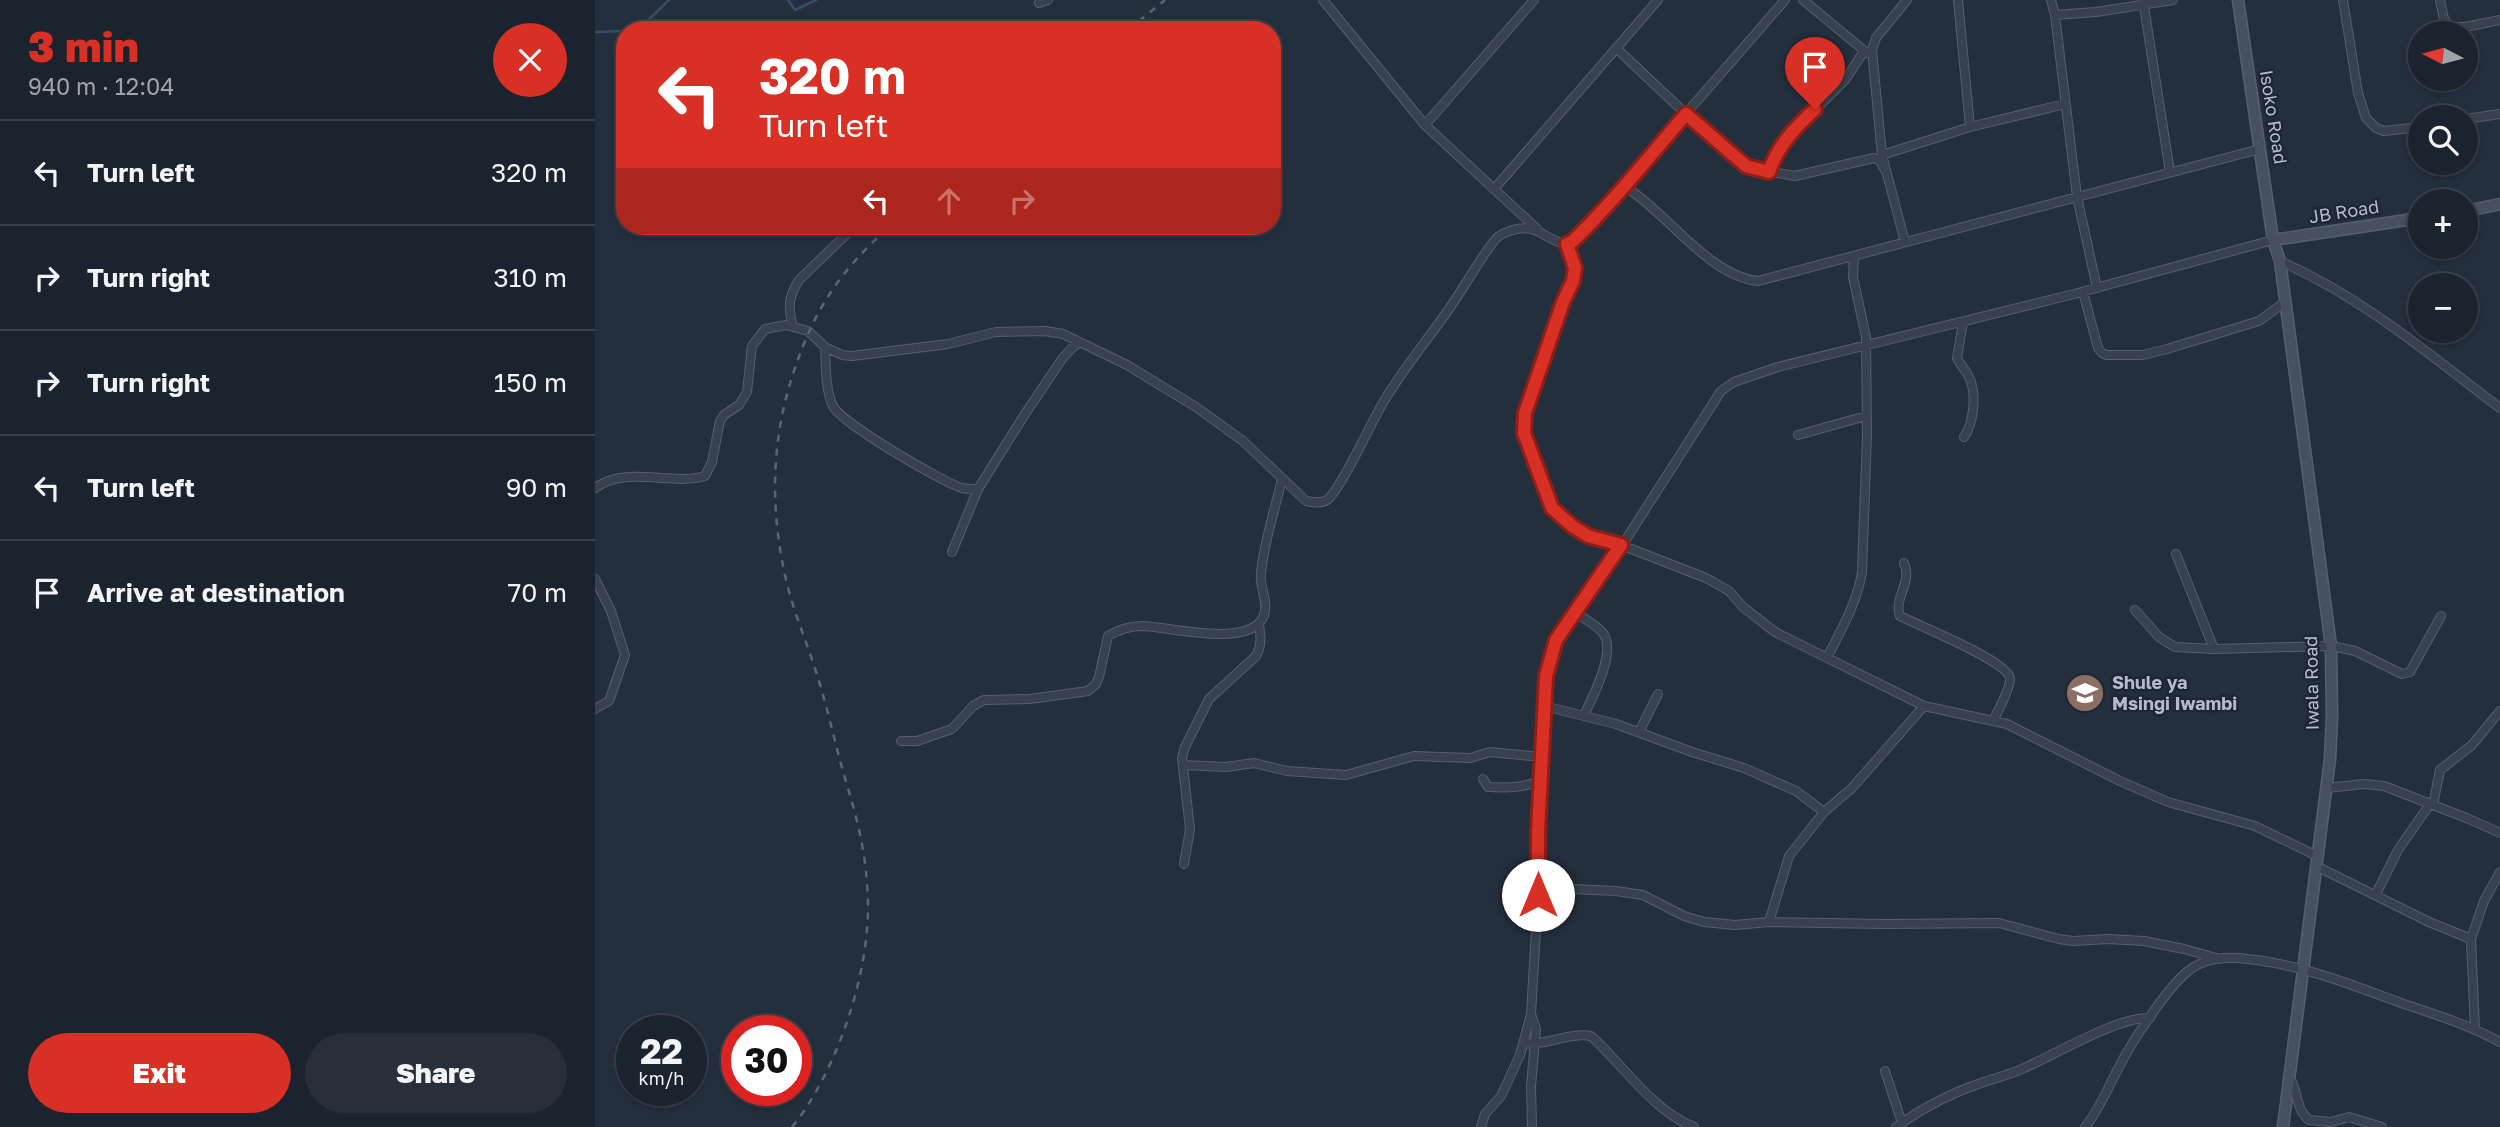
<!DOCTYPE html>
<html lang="en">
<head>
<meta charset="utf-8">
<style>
  :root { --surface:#1b232e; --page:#282f3a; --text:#f1f3f6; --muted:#a0a4aa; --line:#39404a; --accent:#d93025 }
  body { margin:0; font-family:"Golos Text",sans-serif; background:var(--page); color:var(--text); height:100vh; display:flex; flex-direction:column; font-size:26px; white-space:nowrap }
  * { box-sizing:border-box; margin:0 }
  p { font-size:23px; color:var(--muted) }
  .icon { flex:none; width:38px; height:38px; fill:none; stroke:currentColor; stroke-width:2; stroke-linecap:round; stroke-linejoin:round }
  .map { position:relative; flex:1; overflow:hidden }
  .side { display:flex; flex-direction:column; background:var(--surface); width:595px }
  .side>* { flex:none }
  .guide { position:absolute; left:21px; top:21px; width:665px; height:214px; border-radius:28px; box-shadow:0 4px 10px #0003,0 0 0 2px var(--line); background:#d93025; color:#fff; overflow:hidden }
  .needle { width:46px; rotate:276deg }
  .buttons { position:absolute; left:1813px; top:21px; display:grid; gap:14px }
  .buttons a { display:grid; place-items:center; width:70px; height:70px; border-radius:50%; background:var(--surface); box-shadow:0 4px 10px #0003,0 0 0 2px var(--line); font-size:35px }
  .speed { position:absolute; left:21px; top:1015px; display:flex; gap:14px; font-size:35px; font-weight:700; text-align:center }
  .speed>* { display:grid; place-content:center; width:91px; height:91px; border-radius:50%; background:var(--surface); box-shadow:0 4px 10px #0003,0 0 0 2px var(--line); line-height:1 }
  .speed small { font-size:18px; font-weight:400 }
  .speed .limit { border:10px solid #d22; background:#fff; color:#111 }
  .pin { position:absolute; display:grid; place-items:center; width:60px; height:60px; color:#fff; margin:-72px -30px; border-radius:50% 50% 50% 0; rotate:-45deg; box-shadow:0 0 7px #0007 }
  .pin .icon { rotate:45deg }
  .me { position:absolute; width:77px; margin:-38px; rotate:0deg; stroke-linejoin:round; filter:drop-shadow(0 0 5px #0008) }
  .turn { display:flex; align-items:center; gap:24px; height:147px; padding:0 28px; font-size:32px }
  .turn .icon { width:91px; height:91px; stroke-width:2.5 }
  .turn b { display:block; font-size:49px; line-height:60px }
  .lanes { display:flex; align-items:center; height:66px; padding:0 28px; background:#0003; justify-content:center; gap:35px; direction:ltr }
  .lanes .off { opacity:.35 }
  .round { display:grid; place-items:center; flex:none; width:74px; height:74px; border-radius:37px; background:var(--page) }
  .summary { display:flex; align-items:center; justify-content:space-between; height:119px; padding:0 28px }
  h1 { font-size:42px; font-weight:800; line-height:52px; color:var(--accent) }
  .cta { display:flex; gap:14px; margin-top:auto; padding:14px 28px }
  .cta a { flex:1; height:80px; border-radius:42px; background:var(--accent); color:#fff; font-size:28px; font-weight:800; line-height:80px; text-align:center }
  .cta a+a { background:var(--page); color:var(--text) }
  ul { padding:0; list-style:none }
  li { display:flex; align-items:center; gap:21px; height:105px; padding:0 28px; border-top:2px solid var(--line) }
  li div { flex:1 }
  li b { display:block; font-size:26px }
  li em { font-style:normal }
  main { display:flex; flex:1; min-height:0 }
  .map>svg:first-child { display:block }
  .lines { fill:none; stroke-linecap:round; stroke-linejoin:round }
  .stream { stroke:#394c67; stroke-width:2.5 }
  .street-casing { stroke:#565f6c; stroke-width:10 }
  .secondary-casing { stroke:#565f6c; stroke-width:13 }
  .street { stroke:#38414e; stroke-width:8 }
  .secondary { stroke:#465061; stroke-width:10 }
  .rail { stroke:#5a6575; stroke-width:2.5; stroke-dasharray:7 7; stroke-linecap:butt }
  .route-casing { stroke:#8d1f18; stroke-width:18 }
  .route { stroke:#d93025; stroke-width:12 }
  .labels { text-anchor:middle; stroke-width:5; stroke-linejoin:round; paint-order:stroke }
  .street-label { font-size:18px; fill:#b4bcc9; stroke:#1d2633 }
  .poi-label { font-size:18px; font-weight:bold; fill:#b4bcc9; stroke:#1d2633; text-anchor:start }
</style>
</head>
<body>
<main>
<section class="side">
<div class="summary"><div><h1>3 min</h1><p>940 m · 12:04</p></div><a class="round" style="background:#d93025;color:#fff"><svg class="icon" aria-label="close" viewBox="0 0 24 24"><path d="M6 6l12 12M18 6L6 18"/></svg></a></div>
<ul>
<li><svg class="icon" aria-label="left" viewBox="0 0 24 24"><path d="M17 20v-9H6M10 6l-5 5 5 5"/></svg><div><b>Turn left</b></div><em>320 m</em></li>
<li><svg class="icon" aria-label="right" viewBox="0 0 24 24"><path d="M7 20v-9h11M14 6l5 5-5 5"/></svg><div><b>Turn right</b></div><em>310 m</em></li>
<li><svg class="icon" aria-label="right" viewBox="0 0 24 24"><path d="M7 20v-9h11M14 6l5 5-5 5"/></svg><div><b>Turn right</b></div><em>150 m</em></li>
<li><svg class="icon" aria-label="left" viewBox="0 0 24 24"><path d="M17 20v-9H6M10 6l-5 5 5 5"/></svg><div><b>Turn left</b></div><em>90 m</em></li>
<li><svg class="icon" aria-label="arrive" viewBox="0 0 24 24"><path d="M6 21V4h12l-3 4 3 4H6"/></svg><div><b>Arrive at destination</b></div><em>70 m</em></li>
</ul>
<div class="cta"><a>Exit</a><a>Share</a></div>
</section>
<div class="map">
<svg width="1905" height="1127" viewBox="0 0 1905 1127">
  <rect width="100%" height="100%" fill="#242f3e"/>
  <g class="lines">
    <path class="stream" d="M 193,0 L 200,10 L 221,0
      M 43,30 L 74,0
      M 0,32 L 30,31"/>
    <g class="street-casing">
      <path id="street" d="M 728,0 L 830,125 L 942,229
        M 1208,0 L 1272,53
        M 1363,0 L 1375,127
        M 1456,0 L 1460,15 L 1482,197 L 1502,288
        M 1548,0 L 1575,172
        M 1748,0 L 1763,93 L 1771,118 L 1781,128 L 1789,131 L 1825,127
        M 1845,0 L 1849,19 L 1855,27 L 1870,27 L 1905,20
        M 444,3 L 453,0
        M 1460,15 L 1501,12 L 1578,0
        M 1021,48 L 1091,114 L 1155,168 L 1200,176 L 1279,158 L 1285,161 L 1290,170
        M 1871,119 L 1905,114
        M 830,125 L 939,0
        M 1287,155 L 1375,127 L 1470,104
        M 1174,172 L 1181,153 L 1188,142 L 1250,80 L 1269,51
        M 900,188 L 1063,0
        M 1029,189 L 1041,171 L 1190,0
        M 1310,242 L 1287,155 L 1277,50 L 1281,38 L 1312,0
        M 972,244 L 980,268 L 978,281 L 968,302 L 928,422 L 929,433 L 956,506 L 977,526 L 993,536 L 1026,545 L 1111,578 L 1134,591 L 1148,607 L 1180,632 L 1329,706 L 1412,724 L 1525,781 L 1573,802 L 1660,826 L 1722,856
        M 1685,261 C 1770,299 1832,353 1905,408
        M 1488,292 L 1503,348 L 1507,353 L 1512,355 L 1548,355 L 1572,349 L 1664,321 L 1690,302
        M 1368,322 L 1362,358 C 1365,365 1371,370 1374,377 C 1382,393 1379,423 1369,437
        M 198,327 C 193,308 193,297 204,280 L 260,226
        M 230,347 C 231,366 230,389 238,406 C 246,423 347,482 367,488 C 372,489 378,489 383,489
        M 1203,435 L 1271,416
        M 0,488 C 32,465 75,486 110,476 L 117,462 L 125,421 L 129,415 L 144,405 L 152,392 L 157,346 L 170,329 L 191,325 L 213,331 L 230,347 L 247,355 L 257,356 L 353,344 L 401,332 L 450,331 L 468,334 L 532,365 L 601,407 L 648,441 L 711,501 C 717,502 726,504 732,500 C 744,492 776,424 785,408 C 803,375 827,347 849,316 C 866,293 879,268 896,245 C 900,239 905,234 912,232 C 944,220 948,241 972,244 L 990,230 L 1023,193 L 1029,189 L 1035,190 C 1074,216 1115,276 1163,281 L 1665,149
        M 357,552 L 383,489 L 430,414 L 467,359 L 477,348 L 485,342
        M 1581,554 L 1619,649
        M 1309,563 C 1318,581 1298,599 1305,616 C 1324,626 1411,660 1415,678 C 1416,687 1403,711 1399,719
        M 0,579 L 16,611 L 30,655 L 14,701 L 0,709
        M 1540,610 L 1564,637 L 1580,647 L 1619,649 L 1736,646 L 1760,651 L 1807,674 L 1815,672 L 1846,616
        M 980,613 C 989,618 1000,624 1007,632 C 1023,649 998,697 989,715
        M 1233,656 C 1247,628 1262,603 1267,572 L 1272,435 L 1271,337 L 1258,277 L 1259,256
        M 949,706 L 1021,724 L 1097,752 L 1149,768 L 1201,791 L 1229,812
        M 1044,732 L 1063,694
        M 306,741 L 322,741 L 357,729 L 378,706 L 389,700 L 435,699 L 493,691 L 501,684 L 504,677 L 513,636 C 523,630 536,626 548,626 C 576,627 657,649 669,615 C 674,601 664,588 666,573 C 669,541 680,510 687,479
        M 588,765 L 631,767 L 659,763 L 692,771 L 751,775 L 819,756 L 875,758 L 895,752 L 947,757
        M 888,779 L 893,787 C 912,788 926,788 945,781
        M 1732,788 L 1769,784 L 1789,786 L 1874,819 L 1905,833
        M 1838,805 L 1845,770 L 1877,745 L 1905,711
        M 589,864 L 595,829 L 587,758 L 590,747 L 614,699 L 661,656 C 667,645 666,637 664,625
        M 1721,866 L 1834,922 L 1876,939
        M 944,880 L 978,889 L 1021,891 L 1048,895 L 1089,916 L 1109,922 L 1140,925 L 1174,922 L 1292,924 L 1404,923 L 1464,939 L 1478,941 L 1513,939 L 1549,941 L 1589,949 L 1625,959
        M 1781,894 L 1803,850 L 1835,804
        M 1174,922 L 1194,856 L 1229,812 L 1257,788 L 1329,706
        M 936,1014 L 941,1029 L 936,1086 L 937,1127
        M 1880,1030 L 1876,939 L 1889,901 L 1905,872
        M 928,1043 C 951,1046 974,1032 996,1036 C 1029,1066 1057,1110 1099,1127
        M 1290,1071 L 1307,1123
        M 1695,1078 C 1703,1092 1701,1110 1714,1120 L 1736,1122 L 1754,1117 L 1787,1127
        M 886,1127 L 890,1114 L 906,1096 L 925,1055 L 936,1014 L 944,880 L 943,832 L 951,676 L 961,640 L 1014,566 L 1126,391 L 1139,382 L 1183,367 L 1479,294 L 1678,240
        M 1301,1127 C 1326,1109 1356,1093 1386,1083 C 1400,1078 1414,1075 1427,1069 C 1457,1056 1524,1016 1555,1018
        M 1490,1127 C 1505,1109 1513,1087 1524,1067 C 1536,1043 1572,988 1592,972 C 1607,958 1633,956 1652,959 C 1705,964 1757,985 1806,1003 C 1839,1014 1874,1025 1905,1042"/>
    </g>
    <g class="secondary-casing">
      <path id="secondary" d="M 1643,0 L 1678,240 L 1685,261 L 1736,646 L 1737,717 L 1735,759 L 1688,1127
        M 1871,211 L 1905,204
        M 1678,240 L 1825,218"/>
    </g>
    <use href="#street" class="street"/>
    <use href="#secondary" class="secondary"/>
    <path class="rail" d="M 533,30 L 570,0
      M 197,1127 C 221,1098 241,1055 253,1019 C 267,977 276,929 272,884 C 270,847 260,811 249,775 C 240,743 233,710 223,678 C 214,648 201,618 193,588 C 175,516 175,444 198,374 C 219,309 245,271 295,226"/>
  </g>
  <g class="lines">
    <g class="route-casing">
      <path id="route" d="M 943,895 L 943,832 L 951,676 L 961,640 L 1026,545 L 993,536 L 977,526 L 957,508 L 929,433 L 930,413 L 968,302 L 978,281 L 980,268 L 972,244 L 978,241 C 1019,201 1054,157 1091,114 L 1151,166 L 1174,172 C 1183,145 1200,128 1220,109"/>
    </g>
    <use href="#route" class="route"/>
  </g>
  <defs>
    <g id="school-disc" transform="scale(2.0125)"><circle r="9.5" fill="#8d6e63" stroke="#1d2633"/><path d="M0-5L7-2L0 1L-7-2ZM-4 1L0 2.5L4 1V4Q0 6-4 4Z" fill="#fff"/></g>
  </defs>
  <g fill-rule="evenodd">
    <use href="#school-disc" x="1490" y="693"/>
  </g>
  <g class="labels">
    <g class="street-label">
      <text transform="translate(1678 117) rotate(81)" y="6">Isoko Road</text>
      <text transform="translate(1749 212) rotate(-9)" y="6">JB Road</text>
      <text transform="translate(1717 683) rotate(-91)" y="6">Iwala Road</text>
    </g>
    <g class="poi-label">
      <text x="1517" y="689">Shule ya<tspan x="1517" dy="21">Msingi Iwambi</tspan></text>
    </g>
  </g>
</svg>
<div class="buttons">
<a><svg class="needle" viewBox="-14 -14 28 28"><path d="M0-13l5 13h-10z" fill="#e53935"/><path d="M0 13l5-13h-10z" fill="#a0a4aa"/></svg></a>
<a><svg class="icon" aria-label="search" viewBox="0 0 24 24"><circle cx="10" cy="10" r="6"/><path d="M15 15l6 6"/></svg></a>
<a>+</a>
<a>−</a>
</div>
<div class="speed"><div>22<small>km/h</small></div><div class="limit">30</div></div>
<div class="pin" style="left:1220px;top:109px;background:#d93025"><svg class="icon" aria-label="arrive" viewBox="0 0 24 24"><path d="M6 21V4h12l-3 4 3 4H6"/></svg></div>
<svg class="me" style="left:943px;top:895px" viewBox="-20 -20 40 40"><circle r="19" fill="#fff"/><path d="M0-13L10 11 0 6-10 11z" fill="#d93025"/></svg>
<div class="guide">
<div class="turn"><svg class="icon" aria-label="left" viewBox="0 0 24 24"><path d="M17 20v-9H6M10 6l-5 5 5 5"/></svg><div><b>320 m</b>Turn left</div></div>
<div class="lanes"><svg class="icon" aria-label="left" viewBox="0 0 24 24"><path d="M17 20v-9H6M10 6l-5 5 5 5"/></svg><svg class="icon off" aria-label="ahead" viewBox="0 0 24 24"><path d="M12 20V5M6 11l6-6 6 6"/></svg><svg class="icon off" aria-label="right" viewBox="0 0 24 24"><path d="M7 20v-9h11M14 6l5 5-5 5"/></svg></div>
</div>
</div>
</main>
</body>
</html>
